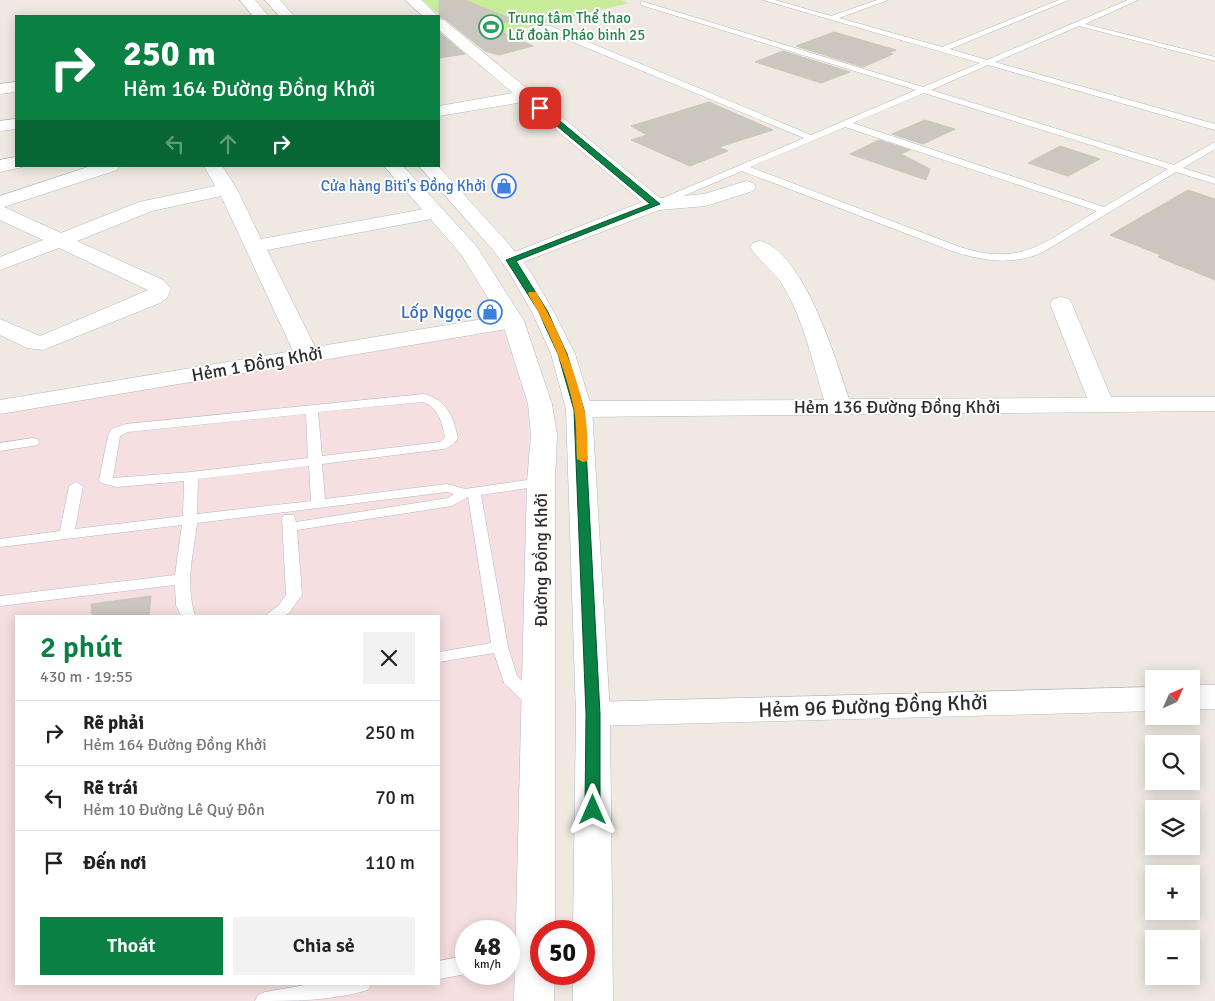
<!DOCTYPE html>
<html lang="vi">
<head>
<meta charset="utf-8">
<style>
  :root { --surface:#fff; --page:#f2f2f2; --text:#222; --muted:#767676; --line:#e0e0e0; --accent:#0b8043 }
  body { margin:0; font-family:Signika,sans-serif; background:var(--page); color:var(--text); height:100vh; display:flex; flex-direction:column; font-size:19px; white-space:nowrap }
  * { box-sizing:border-box; margin:0 }
  p { font-size:16px; color:var(--muted) }
  .icon { flex:none; width:28px; height:28px; fill:none; stroke:currentColor; stroke-width:2; stroke-linecap:round; stroke-linejoin:round }
  .map { position:relative; flex:1; overflow:hidden }
  .details { position:absolute; left:15px; top:615px; width:425px; height:370px; display:flex; flex-direction:column; background:var(--surface); border-radius:0px; box-shadow:0 2px 12px #0003 }
  .details>* { flex:none }
  .top-card { position:absolute; left:15px; top:15px; width:425px; height:152px; border-radius:0px; box-shadow:0 2px 12px #0003; background:#0b8043; color:#fff; overflow:hidden }
  .needle { width:32px; rotate:45deg }
  .controls { position:absolute; left:1145px; top:670px; display:grid; gap:10px }
  .controls a { display:grid; place-items:center; width:55px; height:55px; border-radius:0px; background:var(--surface); box-shadow:0 2px 12px #0003; font-size:25px }
  .speed { position:absolute; left:455px; top:920px; display:flex; gap:10px; font-size:25px; font-weight:700; text-align:center }
  .speed>* { display:grid; place-content:center; width:65px; height:65px; border-radius:50%; background:var(--surface); box-shadow:0 2px 12px #0003; line-height:1 }
  .speed small { font-size:12px; font-weight:400 }
  .speed .limit { border:8px solid #d22; background:#fff; color:#111 }
  .pin { position:absolute; display:grid; place-items:center; width:42px; height:42px; color:#fff; margin:-21px; border-radius:10px; box-shadow:0 2px 8px #0006 }
  .me { position:absolute; width:55px; margin:-28px; rotate:0deg; stroke-linejoin:round; filter:drop-shadow(0 0 4px #0008) }
  .turn { display:flex; align-items:center; gap:18px; height:105px; padding:0 25px; font-size:22px }
  .turn .icon { width:65px; height:65px; stroke-width:2.5 }
  .turn b { display:block; font-size:35px; line-height:42px }
  .lanes { display:flex; align-items:center; height:48px; padding:0 25px; background:#0003; justify-content:center; gap:25px; direction:ltr }
  .lanes .off { opacity:.35 }
  .round { display:grid; place-items:center; flex:none; width:52px; height:52px; border-radius:0px; background:var(--page) }
  .head { display:flex; align-items:center; justify-content:space-between; height:85px; padding:0 25px }
  h1 { font-size:30px; font-weight:600; line-height:38px; color:var(--accent) }
  .action { display:flex; gap:10px; margin-top:auto; padding:10px 25px }
  .action a { flex:1; height:58px; border-radius:0px; background:var(--accent); color:#fff; font-size:20px; font-weight:600; line-height:58px; text-align:center }
  .action a+a { background:var(--page); color:var(--text) }
  ul { padding:0; list-style:none }
  li { display:flex; align-items:center; gap:15px; height:65px; padding:0 25px; border-top:1px solid var(--line) }
  li div { flex:1 }
  li b { display:block; font-size:19px }
  li em { font-style:normal }
  .map>svg:first-child { display:block }
  .medical { fill:#f5dfe0; fill-rule:evenodd }
  .pitch { fill:#c9ec9a }
  .building { fill:#cbc7bf; stroke:#cbc5ba }
  .lines { fill:none; stroke-linecap:round; stroke-linejoin:round }
  .service-casing { stroke:#b4b7c1; stroke-width:1 }
  .minor-casing { stroke:#b4b7c1; stroke-width:1 }
  .secondary-casing { stroke:#b4b7c1; stroke-width:1 }
  .service { fill:#fff; fill-rule:evenodd }
  .minor { fill:#fff; fill-rule:evenodd }
  .secondary { fill:#fff; fill-rule:evenodd }
  .route { fill:#0b8043; stroke:#07532c }
  .slow { fill:#f59e0b }
  .labels { text-anchor:middle; stroke-width:4; stroke-linejoin:round; paint-order:stroke }
  .far-leisure-label { font-size:15px; fill:#27864d; stroke:#fff; text-anchor:start }
  .far-shop-label { font-size:15px; fill:#366cbe; stroke:#fff; text-anchor:end }
  .shop-label { font-size:18px; fill:#366cbe; stroke:#fff; text-anchor:end }
  .street-label { font-size:18px; fill:#2e2e2e; stroke:#fff }
  .near-street-label { font-size:21px; fill:#2e2e2e; stroke:#fff }
</style>
</head>
<body>
<div class="map">
<svg width="1215" height="1001" viewBox="0 0 1215 1001">
  <rect width="100%" height="100%" fill="#efe9e1"/>
  <path class="medical" d="M 502,327 L 528,409 L 529,491 L 514,1001 L 0,1001 L 0,411 ZM 16,616 L 439,616 L 439,984 L 16,984 ZM 466,931 L 509,931 L 509,974 L 466,974 Z"/>
  <path class="pitch" d="M 422,0 L 621,0 L 629,3 L 472,41 Z"/>
  <path class="building" d="M 439,0 L 465,0 L 514,20 L 489,26 L 533,46 L 499,55 L 485,51 L 445,19 L 439,17 Z
    M 439,32 L 465,54 L 439,58 Z
    M 834,32 L 896,50 L 888,53 L 893,54 L 863,67 L 796,46 Z
    M 783,51 L 850,72 L 821,83 L 755,62 Z
    M 709,102 L 773,130 L 719,147 L 728,151 L 690,166 L 631,140 L 647,135 L 631,126 Z
    M 925,120 L 955,129 L 923,144 L 892,134 Z
    M 879,140 L 910,150 L 901,154 L 930,169 L 926,180 L 850,154 Z
    M 1060,146 L 1100,159 L 1068,176 L 1028,163 Z
    M 1188,190 L 1215,199 L 1215,280 L 1158,257 L 1161,255 L 1110,235 Z
    M 151,596 L 149,616 L 92,616 L 91,604 Z"/>
  <g class="lines">
    <g class="service-casing">
      <path id="service" d="M 763,0 L 775,0 L 831,16 L 877,0 L 888,0 L 839,18 L 942,47 L 1059,0 L 1069,0 L 950,49 L 987,60 L 1128,0 L 1138,0 L 1085,24 L 1215,57 L 1215,61 L 1079,26 L 995,62 L 1215,124 L 1215,130 L 988,65 L 931,90 L 1174,165 L 1215,142 L 1215,149 L 1183,168 L 1215,178 L 1215,184 L 1176,172 L 1043,252 C 1012,266 983,261 952,251 L 742,171 L 662,205 L 656,205 L 656,201 L 804,138 L 544,30 L 544,26 L 550,26 L 811,135 L 916,90 L 641,5 L 641,1 L 923,87 L 980,63 ZM 924,93 L 1168,169 L 1104,207 L 853,123 ZM 845,127 L 1097,211 C 1044,242 1023,267 960,247 L 750,167 Z
        M 424,394 C 447,400 453,416 458,438 C 455,443 450,447 444,449 L 322,464 L 325,499 L 447,484 L 465,489 L 541,478 L 546,479 L 548,482 L 541,486 L 481,495 L 508,647 L 517,676 L 540,698 L 542,702 L 540,706 L 534,708 L 528,706 L 504,683 L 494,653 L 439,662 L 439,652 L 491,643 L 468,497 L 452,506 L 297,530 L 302,595 L 289,613 L 284,616 L 265,616 L 279,605 L 286,595 L 282,518 L 284,515 L 294,515 L 296,522 L 448,498 L 454,494 L 447,492 L 197,523 C 193,558 185,582 195,616 L 181,616 L 176,605 L 175,585 L 0,606 L 0,596 L 175,575 L 182,525 L 0,547 L 0,539 L 60,531 L 69,486 L 76,482 L 83,486 L 75,529 L 183,516 L 184,481 L 117,487 L 101,483 L 99,480 L 108,436 L 111,429 L 126,424 ZM 423,402 C 439,408 442,422 445,437 L 440,442 L 322,456 L 318,412 ZM 306,414 L 308,458 L 191,472 L 113,478 L 120,436 L 128,432 ZM 309,466 L 311,501 L 197,514 L 198,479 Z
        M 33,438 L 38,439 L 39,442 L 38,445 L 0,451 L 0,443 Z
        M 533,944 L 540,947 L 540,959 L 509,966 L 509,948 Z
        M 466,956 L 466,974 L 439,979 L 439,961 Z
        M 311,984 L 371,984 L 368,990 C 332,1001 292,1001 255,1001 L 258,995 L 265,992 Z"/>
    </g>
    <g class="minor-casing">
      <path id="minor" d="M 405,0 L 421,0 L 438,16 L 423,16 Z
        M 439,19 L 444,20 L 660,198 L 704,194 L 746,181 L 753,183 L 756,187 L 753,191 L 706,206 L 659,210 L 518,264 L 511,266 L 504,264 L 500,260 L 504,256 L 642,202 L 523,102 L 439,116 L 439,106 L 513,93 L 439,30 Z
        M 16,82 L 16,92 L 0,94 L 0,84 Z
        M 16,119 L 16,129 L 0,131 L 0,121 Z
        M 16,157 L 16,166 L 23,167 L 0,172 L 0,160 Z
        M 91,166 L 119,166 L 117,170 L 4,207 L 61,233 L 139,202 L 215,186 L 204,166 L 222,166 L 237,189 L 261,239 L 435,207 L 442,209 L 445,213 L 442,217 L 267,250 L 315,347 L 513,314 L 521,316 L 524,321 L 521,326 L 513,328 L 0,414 L 0,400 L 293,351 L 221,196 L 152,211 L 77,241 L 163,280 L 171,289 L 167,298 L 160,303 L 43,350 L 27,348 L 0,335 L 0,319 L 40,336 L 148,290 L 59,248 L 0,270 L 0,257 L 43,240 L 0,220 L 0,196 Z
        M 760,241 C 804,252 836,360 849,399 L 1087,398 L 1050,304 L 1053,299 L 1061,297 L 1069,299 L 1072,304 L 1111,397 L 1215,397 L 1215,411 L 579,417 L 570,414 L 566,409 L 570,404 L 579,401 L 824,400 C 812,360 803,316 780,281 C 771,269 758,260 750,247 L 753,243 Z
        M 1191,685 L 1215,685 L 1215,709 L 1191,709 Z
        M 1154,687 L 1154,711 L 593,726 L 581,723 L 576,714 L 581,705 L 593,702 Z"/>
    </g>
    <g class="secondary-casing">
      <path id="secondary" d="M 240,0 L 255,0 L 268,16 L 253,16 Z
        M 265,0 L 280,0 L 294,16 L 279,16 Z
        M 384,166 L 403,166 L 477,247 L 524,321 L 552,404 L 557,435 L 555,482 L 555,931 L 541,931 L 541,974 L 555,974 L 554,1001 L 514,1001 L 527,482 L 531,435 L 528,404 L 502,321 L 461,254 Z
        M 419,166 L 438,166 L 507,242 L 530,271 L 554,312 L 575,354 L 592,409 L 610,714 L 613,1001 L 573,1001 L 573,974 L 584,974 L 584,931 L 573,931 L 576,714 L 566,409 L 551,354 L 532,312 L 509,272 L 493,250 Z"/>
    </g>
    <use href="#service" class="service"/>
    <use href="#minor" class="minor"/>
    <use href="#secondary" class="secondary"/>
  </g>
  <path class="route" d="M 538,107 L 543,107 L 660,204 L 516,261 L 548,312 L 554,326 L 567,354 L 584,410 L 600,714 L 600,810 L 598,814 L 593,816 L 588,814 L 585,810 L 586,714 L 574,410 L 558,354 L 545,326 L 539,312 L 506,260 L 650,204 L 538,110 Z"/>
  <path class="slow" d="M 529,292 L 536,292 L 537,294 C 558,329 575,369 584,409 C 588,425 587,443 588,459 L 587,461 L 583,462 L 577,459 C 576,443 577,425 574,409 C 566,369 549,329 528,294 Z"/>
  <defs>
    <g id="stadium-ring" transform="scale(1.25)"><circle r="9.5" fill="#fff" stroke="#2e9e5b" stroke-width="1.5"/><path d="M0-5a6.5 5 0 1 0 0 10a6.5 5 0 1 0 0-10ZM-3.5-1.8h7v3.6h-7Z" fill="#2e9e5b"/></g>
    <g id="shop-ring" transform="scale(1.25)"><circle r="9.5" fill="#fff" stroke="#3f7fe0" stroke-width="1.5"/><path d="M-5-2.5h2.3a2.7 3.5 0 0 1 5.4 0H5L5.5 6h-11ZM-1.5-2.5h3a1.5 2.3 0 0 0-3 0Z" fill="#3f7fe0"/></g>
  </defs>
  <g fill-rule="evenodd">
    <use href="#stadium-ring" x="491" y="27"/>
    <use href="#shop-ring" x="504" y="186"/>
    <use href="#shop-ring" x="490" y="312"/>
  </g>
  <g class="labels">
    <g class="far-leisure-label">
      <text x="508" y="23">Trung tâm Thể thao<tspan x="508" dy="17">Lữ đoàn Pháo binh 25</tspan></text>
    </g>
    <g class="far-shop-label">
      <text x="486" y="191">Cửa hàng Biti's Đồng Khởi</text>
    </g>
    <g class="shop-label">
      <text x="472" y="318">Lốp Ngọc</text>
    </g>
    <g class="street-label">
      <text transform="translate(257 364) rotate(-10)" y="6">Hẻm 1 Đồng Khởi</text>
      <text x="897" y="413">Hẻm 136 Đường Đồng Khởi</text>
      <text transform="translate(541 560) rotate(-90)" y="6">Đường Đồng Khởi</text>
    </g>
    <g class="near-street-label">
      <text transform="translate(873 706) rotate(-2)" y="7">Hẻm 96 Đường Đồng Khởi</text>
    </g>
  </g>
</svg>
<div class="controls">
<a><svg class="needle" viewBox="-14 -14 28 28"><path d="M0-13l5 13h-10z" fill="#e53935"/><path d="M0 13l5-13h-10z" fill="#767676"/></svg></a>
<a><svg class="icon" aria-label="search" viewBox="0 0 24 24"><circle cx="10" cy="10" r="6"/><path d="M15 15l6 6"/></svg></a>
<a><svg class="icon" aria-label="layers" viewBox="0 0 24 24"><path d="M12 4l9 5-9 5-9-5zM3 14l9 5 9-5"/></svg></a>
<a>+</a>
<a>−</a>
</div>
<div class="speed"><div>48<small>km/h</small></div><div class="limit">50</div></div>
<div class="pin" style="left:540px;top:108px;background:#d93025"><svg class="icon" aria-label="arrive" viewBox="0 0 24 24"><path d="M6 21V4h12l-3 4 3 4H6"/></svg></div>
<svg class="me" style="left:593px;top:810px" viewBox="-20 -20 40 40"><path d="M0-17L14 15 0 8-14 15z" fill="#0b8043" stroke="#fff" stroke-width="4"/></svg>
<div class="top-card">
<div class="turn"><svg class="icon" aria-label="right" viewBox="0 0 24 24"><path d="M7 20v-9h11M14 6l5 5-5 5"/></svg><div><b>250 m</b>Hẻm 164 Đường Đồng Khởi</div></div>
<div class="lanes"><svg class="icon off" aria-label="left" viewBox="0 0 24 24"><path d="M17 20v-9H6M10 6l-5 5 5 5"/></svg><svg class="icon off" aria-label="ahead" viewBox="0 0 24 24"><path d="M12 20V5M6 11l6-6 6 6"/></svg><svg class="icon" aria-label="right" viewBox="0 0 24 24"><path d="M7 20v-9h11M14 6l5 5-5 5"/></svg></div>
</div>
<section class="details">
<div class="head"><div><h1>2 phút</h1><p>430 m · 19:55</p></div><a class="round"><svg class="icon" aria-label="close" viewBox="0 0 24 24"><path d="M6 6l12 12M18 6L6 18"/></svg></a></div>
<ul>
<li><svg class="icon" aria-label="right" viewBox="0 0 24 24"><path d="M7 20v-9h11M14 6l5 5-5 5"/></svg><div><b>Rẽ phải</b><p>Hẻm 164 Đường Đồng Khởi</p></div><em>250 m</em></li>
<li><svg class="icon" aria-label="left" viewBox="0 0 24 24"><path d="M17 20v-9H6M10 6l-5 5 5 5"/></svg><div><b>Rẽ trái</b><p>Hẻm 10 Đường Lê Quý Đôn</p></div><em>70 m</em></li>
<li><svg class="icon" aria-label="arrive" viewBox="0 0 24 24"><path d="M6 21V4h12l-3 4 3 4H6"/></svg><div><b>Đến nơi</b></div><em>110 m</em></li>
</ul>
<div class="action"><a>Thoát</a><a>Chia sẻ</a></div>
</section>
</div>
</body>
</html>
